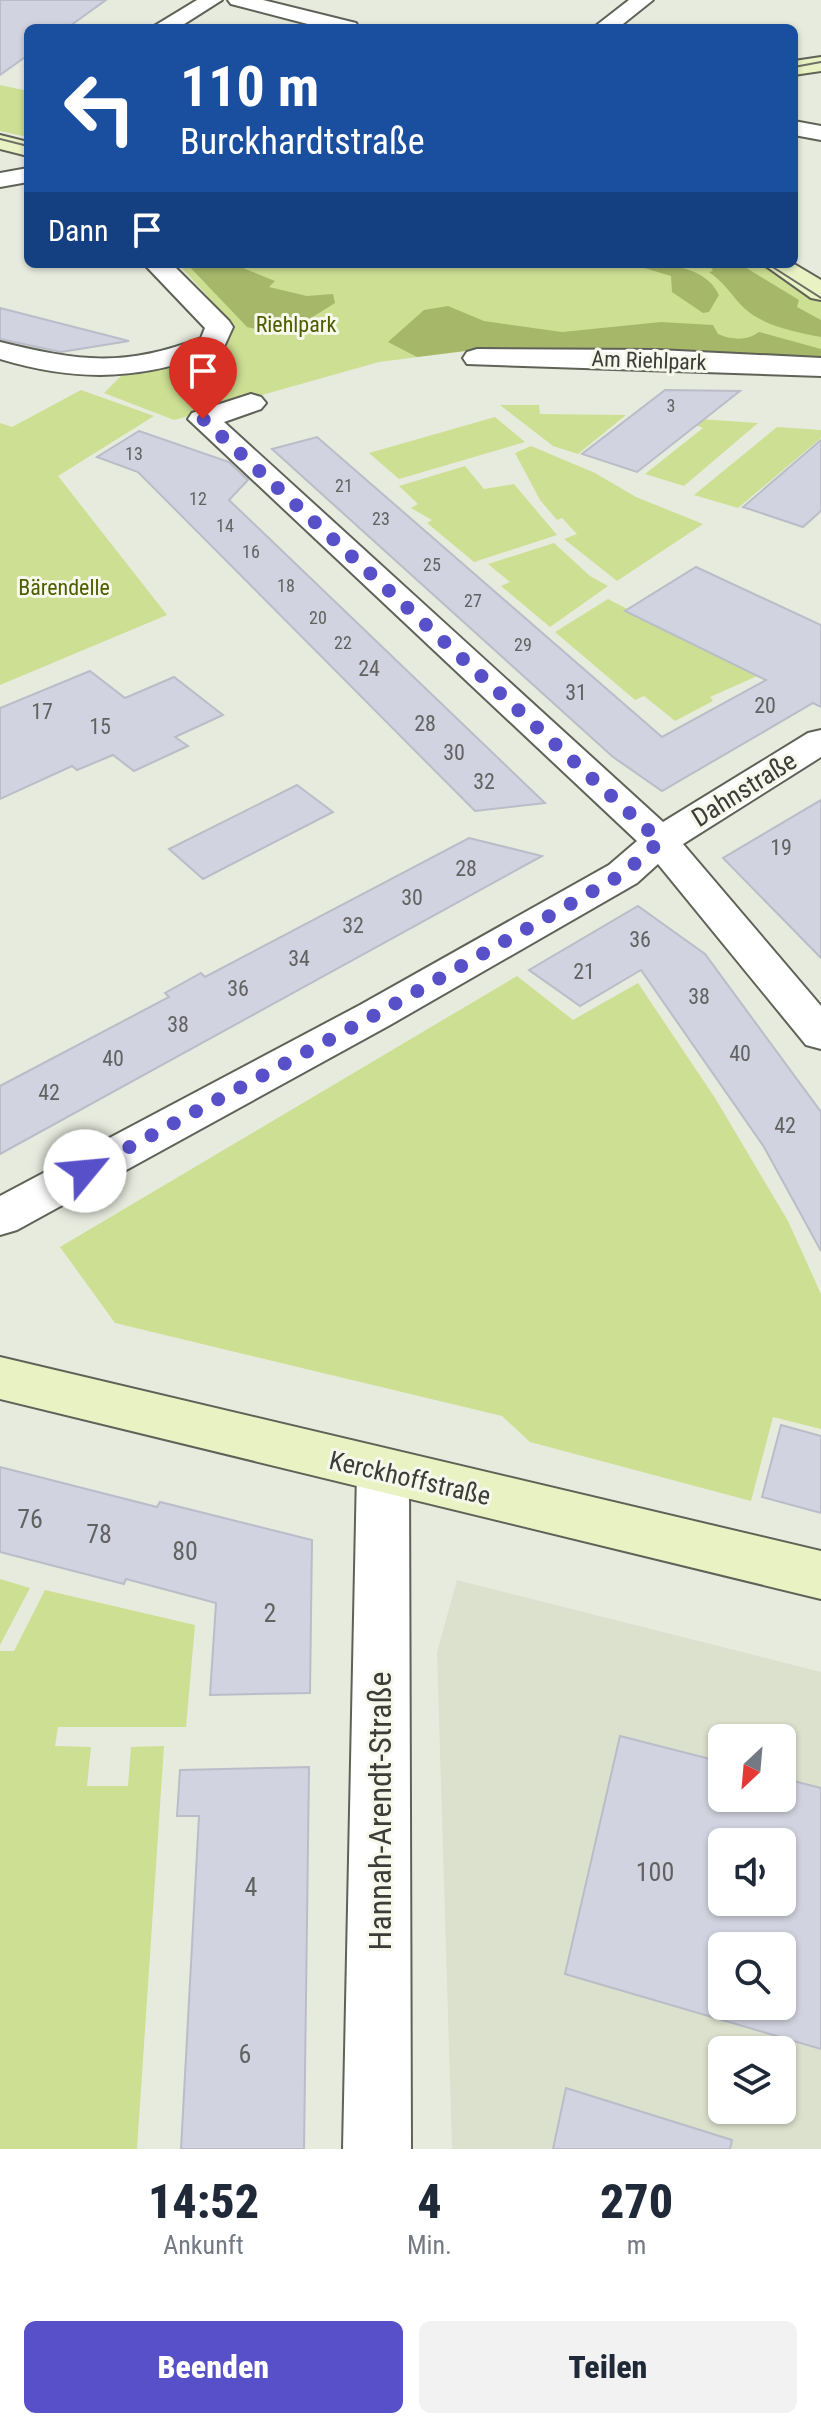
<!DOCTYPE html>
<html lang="de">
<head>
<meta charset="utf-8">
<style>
  :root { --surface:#fff; --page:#f2f2f3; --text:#1f2937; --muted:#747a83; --accent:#5750c8 }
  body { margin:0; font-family:"Roboto Condensed",sans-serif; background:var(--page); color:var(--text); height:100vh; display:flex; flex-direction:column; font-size:30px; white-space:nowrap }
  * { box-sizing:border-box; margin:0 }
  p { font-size:26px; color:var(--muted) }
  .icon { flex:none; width:44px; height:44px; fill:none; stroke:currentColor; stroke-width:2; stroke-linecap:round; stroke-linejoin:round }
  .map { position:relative; height:2149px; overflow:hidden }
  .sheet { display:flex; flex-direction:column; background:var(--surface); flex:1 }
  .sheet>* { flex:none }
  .banner { position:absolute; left:24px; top:24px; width:774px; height:244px; border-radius:12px; box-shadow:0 2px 6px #0004; background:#1a4fa0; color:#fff; overflow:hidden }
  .needle { width:52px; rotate:206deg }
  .controls { position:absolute; left:708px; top:1724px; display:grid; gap:16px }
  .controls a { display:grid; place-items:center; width:88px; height:88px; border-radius:12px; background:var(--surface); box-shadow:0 2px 6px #0004; font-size:40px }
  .pin { position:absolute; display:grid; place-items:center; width:68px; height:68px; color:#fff; margin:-82px -34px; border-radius:50% 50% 50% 0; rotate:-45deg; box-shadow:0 0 8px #0007 }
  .pin .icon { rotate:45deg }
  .me { position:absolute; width:88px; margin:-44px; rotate:62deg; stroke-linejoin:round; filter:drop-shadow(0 0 6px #0008) }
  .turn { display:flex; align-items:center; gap:28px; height:168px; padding:0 24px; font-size:36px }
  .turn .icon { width:104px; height:104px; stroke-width:2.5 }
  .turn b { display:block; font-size:56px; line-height:68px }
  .then { display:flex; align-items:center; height:76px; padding:0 24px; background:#0003; gap:16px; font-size:30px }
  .eta { display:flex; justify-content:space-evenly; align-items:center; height:136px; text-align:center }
  .eta b { font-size:48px; font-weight:800; line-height:56px }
  .action { display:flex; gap:16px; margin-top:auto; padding:16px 24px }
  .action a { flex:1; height:92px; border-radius:12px; background:var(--accent); color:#fff; font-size:32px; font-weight:800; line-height:92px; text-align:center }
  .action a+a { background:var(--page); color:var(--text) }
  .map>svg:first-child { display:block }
  .built { fill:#dce1cd; fill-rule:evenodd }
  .green { fill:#cddf93 }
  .forest { fill:#a6b76a }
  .building { fill:#d2d3e0; stroke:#babcc8; stroke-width:2; fill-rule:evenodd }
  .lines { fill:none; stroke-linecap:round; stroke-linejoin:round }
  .street-casing { stroke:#5f6257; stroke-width:4 }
  .secondary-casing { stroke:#5f6257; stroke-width:4 }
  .street { fill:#fff; fill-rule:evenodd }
  .secondary { fill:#e9f2c3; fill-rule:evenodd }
  .tram { stroke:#6c6e67; stroke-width:2 }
  .route { stroke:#5750c8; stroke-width:14; stroke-dasharray:0 25.2 }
  .labels { text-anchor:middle; stroke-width:6; stroke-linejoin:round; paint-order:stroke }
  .far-number-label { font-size:18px; fill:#626262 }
  .far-park-label { font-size:22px; fill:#4f5d00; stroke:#f5f8eb }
  .far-street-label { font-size:22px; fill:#3c3d38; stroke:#f5f8eb }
  .number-label { font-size:22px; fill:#626262 }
  .street-label { font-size:26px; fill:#3c3d38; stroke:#f5f8eb }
  .near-number-label { font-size:26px; fill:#626262 }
  .near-street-label { font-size:32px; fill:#3c3d38; stroke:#f5f8eb }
</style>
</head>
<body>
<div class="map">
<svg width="821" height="2149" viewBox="0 0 821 2149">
  <rect width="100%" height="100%" fill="#e7ebde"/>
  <path class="built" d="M 457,1580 L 821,1672 L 821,2149 L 452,2149 L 437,1652 ZM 722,1738 L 782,1738 L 782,1798 L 722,1798 ZM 722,1842 L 782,1842 L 782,1902 L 722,1902 ZM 722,1946 L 782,1946 L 782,2006 L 722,2006 ZM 722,2050 L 782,2050 L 782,2110 L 722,2110 Z"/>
  <path class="green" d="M 0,85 L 28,91 L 28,137 L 0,131 Z
    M 178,264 L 774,264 L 821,294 L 821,362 L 544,350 L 465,351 L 379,362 L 174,420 L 104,393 L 128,369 L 192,360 L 227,345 L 235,326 Z
    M 81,390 L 154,416 L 58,476 L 167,615 L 0,685 L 0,423 L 12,427 Z
    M 500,405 L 539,405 L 540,414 L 626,415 L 578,454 L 553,446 Z
    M 495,417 L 525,442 L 399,479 L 369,453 Z
    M 699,419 L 758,423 L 684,486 L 645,474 L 703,428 L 693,424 Z
    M 777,427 L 821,430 L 821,438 L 738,508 L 694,495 Z
    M 531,446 L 595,473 L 636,497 L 703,524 L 617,581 L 564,539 L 577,534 L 562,518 L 557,520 L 540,500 L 515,453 Z
    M 465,466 L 484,489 L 514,484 L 557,535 L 474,562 L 427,523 L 432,520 L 411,508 L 418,504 L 399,486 Z
    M 554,543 L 590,576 L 608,586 L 550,627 L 501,586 L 510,582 L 488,564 Z
    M 608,599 L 723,659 L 773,669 L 710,697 L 713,701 L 675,721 L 644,696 L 635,700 L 555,632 Z
    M 517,976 L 573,1020 L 638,983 L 715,1098 L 788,1221 L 821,1294 L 821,1429 L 773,1417 L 751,1501 L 530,1442 L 502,1416 L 115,1323 L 60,1247 Z
    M 0,1579 L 30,1588 L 0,1645 Z
    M 45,1590 L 195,1625 L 186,1727 L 58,1727 L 55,1746 L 91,1747 L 87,1786 L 128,1786 L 131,1747 L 164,1746 L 137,2149 L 0,2149 L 0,1651 L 14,1651 Z"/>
  <path class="forest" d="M 187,264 L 233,264 L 275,281 L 269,287 L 307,296 L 333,294 L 335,303 L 295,328 L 264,331 L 247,327 Z
    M 631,264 C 661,264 704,263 719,295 L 709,312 L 703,313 L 672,292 L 671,276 Z
    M 693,264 L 740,264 L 799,300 L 797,307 L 821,320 L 821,337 C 796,332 763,326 744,308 C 731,295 725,283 709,272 L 713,271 L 710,265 Z
    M 448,306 L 484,321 L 562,332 L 661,322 L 713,325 L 718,334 C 732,340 747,341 759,332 L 821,349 L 821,362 L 544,350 L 465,351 L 417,357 L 388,342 L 424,310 Z"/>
  <path class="building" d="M 0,0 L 106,0 L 67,28 L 28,28 L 28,55 L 0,75 Z
    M 0,308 L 129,341 L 61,352 L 0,339 Z
    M 665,390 L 740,391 L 637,472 L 582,454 Z
    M 139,431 L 229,462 L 248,480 L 229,500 L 545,803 L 475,811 L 138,472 L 97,457 Z
    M 317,437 L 662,737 L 766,680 L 625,611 L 696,567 L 821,625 L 821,707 L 813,703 L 662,791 L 613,757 L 272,449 Z
    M 821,440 L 821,511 L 803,527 L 743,507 Z
    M 90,671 L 125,698 L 174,677 L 223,715 L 175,737 L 188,746 L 134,771 L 113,755 L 77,770 L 72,766 L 0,799 L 0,708 Z
    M 297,785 L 333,812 L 203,879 L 169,849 Z
    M 821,800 L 821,958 L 723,858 Z
    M 469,838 L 542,856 L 0,1154 L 0,1086 L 169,997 L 165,993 L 201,973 L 205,977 Z
    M 638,906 L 705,954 L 821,1112 L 821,1251 L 764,1147 L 641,970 L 580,1006 L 529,970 Z
    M 781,1425 L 821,1436 L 821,1513 L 762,1497 Z
    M 0,1467 L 157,1507 L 160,1502 L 312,1540 L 310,1693 L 210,1695 L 216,1603 L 126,1579 L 124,1584 L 0,1552 Z
    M 620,1736 L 722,1762 L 722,1798 L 782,1798 L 782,1778 L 821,1788 L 821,2049 L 565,1974 ZM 722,1842 L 782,1842 L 782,1902 L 722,1902 ZM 722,1946 L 782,1946 L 782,2006 L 722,2006 Z
    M 309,1767 L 304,2149 L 181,2149 L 199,1816 L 177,1816 L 180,1770 Z
    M 566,2088 L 732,2140 L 730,2149 L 553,2149 Z"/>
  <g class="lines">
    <g class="street-casing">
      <path id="street" d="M 197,0 L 222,0 L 178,28 L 151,28 Z
        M 228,0 L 263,0 L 356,23 L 359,28 L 323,28 L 231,4 Z
        M 629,0 L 653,0 L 618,28 L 593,28 Z
        M 794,121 L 821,126 L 821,140 L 794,135 Z
        M 28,168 L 28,182 L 0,187 L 0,173 Z
        M 144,264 L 172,264 L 229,321 L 233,327 L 223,349 C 145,380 80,383 0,359 L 0,342 C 78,361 123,368 201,338 L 205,328 Z
        M 477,349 L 658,350 L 821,358 L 821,376 L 467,364 L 463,358 L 467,352 Z
        M 251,394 L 261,397 L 266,403 L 261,409 L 224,422 L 663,822 L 808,733 L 821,730 L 821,757 L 683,844 L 821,1006 L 821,1049 L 806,1045 L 658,864 L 637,883 L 390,1025 L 17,1230 L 0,1235 L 0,1196 L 360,1005 L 609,865 L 637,841 L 188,419 L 192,413 Z
        M 383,1450 L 402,1456 L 409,1472 L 411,2149 L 343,2149 L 357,1472 L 364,1456 Z"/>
    </g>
    <g class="secondary-casing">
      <path id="secondary" d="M 821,57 L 821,71 L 794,75 L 794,61 Z
        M 0,135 L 28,142 L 28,156 L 0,149 Z
        M 763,264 L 794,264 L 821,280 L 821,300 L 811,298 Z
        M 0,1357 L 821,1551 L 821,1599 L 0,1399 Z"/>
    </g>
    <use href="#street" class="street"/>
    <use href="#secondary" class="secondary"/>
    <path class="tram" d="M 794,67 L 821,62
      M 0,139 L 28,146
      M 768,264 L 821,298"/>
  </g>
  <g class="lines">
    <path class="route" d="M 85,1171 L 375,1015 L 623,874 L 660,841 L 203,419"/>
  </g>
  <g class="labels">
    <g class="far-number-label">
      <text x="671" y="412">3</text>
      <text x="134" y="460">13</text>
      <text x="344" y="492">21</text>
      <text x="198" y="505">12</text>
      <text x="381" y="525">23</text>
      <text x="225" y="532">14</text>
      <text x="251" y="558">16</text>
      <text x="432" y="571">25</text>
      <text x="286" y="592">18</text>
      <text x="473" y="607">27</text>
      <text x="318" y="624">20</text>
      <text x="343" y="649">22</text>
      <text x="523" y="651">29</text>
    </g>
    <g class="far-park-label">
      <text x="296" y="332">Riehlpark</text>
      <text x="64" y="595">Bärendelle</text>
    </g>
    <g class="far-street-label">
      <text transform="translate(649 360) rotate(2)" y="8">Am Riehlpark</text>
    </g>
    <g class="number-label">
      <text x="369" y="676">24</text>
      <text x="576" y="700">31</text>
      <text x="765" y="713">20</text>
      <text x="42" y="719">17</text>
      <text x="425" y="731">28</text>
      <text x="100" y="734">15</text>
      <text x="454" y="760">30</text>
      <text x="484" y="789">32</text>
      <text x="781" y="855">19</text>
      <text x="466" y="876">28</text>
      <text x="412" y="905">30</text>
      <text x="353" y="933">32</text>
      <text x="640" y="947">36</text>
      <text x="299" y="966">34</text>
      <text x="584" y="979">21</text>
      <text x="238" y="996">36</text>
      <text x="699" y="1004">38</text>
      <text x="178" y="1032">38</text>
      <text x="740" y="1061">40</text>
      <text x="113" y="1066">40</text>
      <text x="49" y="1100">42</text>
      <text x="785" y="1133">42</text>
    </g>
    <g class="street-label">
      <text transform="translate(744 789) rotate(-32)" y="9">Dahnstraße</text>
      <text transform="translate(410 1478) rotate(13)" y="9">Kerckhoffstraße</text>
    </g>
    <g class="near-number-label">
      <text x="30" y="1528">76</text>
      <text x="99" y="1543">78</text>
      <text x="185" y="1560">80</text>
      <text x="270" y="1622">2</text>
      <text x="655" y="1881">100</text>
      <text x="251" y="1896">4</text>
      <text x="245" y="2063">6</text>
    </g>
    <g class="near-street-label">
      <text transform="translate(380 1811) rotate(-90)" y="11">Hannah-Arendt-Straße</text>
    </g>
  </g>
</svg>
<div class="controls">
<a><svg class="needle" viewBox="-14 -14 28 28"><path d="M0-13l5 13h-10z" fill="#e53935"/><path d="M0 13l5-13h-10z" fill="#747a83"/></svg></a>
<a><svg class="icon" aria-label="sound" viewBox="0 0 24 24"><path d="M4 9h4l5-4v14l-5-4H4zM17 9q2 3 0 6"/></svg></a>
<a><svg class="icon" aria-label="search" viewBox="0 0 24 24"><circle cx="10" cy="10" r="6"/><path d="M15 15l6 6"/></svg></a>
<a><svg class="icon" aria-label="layers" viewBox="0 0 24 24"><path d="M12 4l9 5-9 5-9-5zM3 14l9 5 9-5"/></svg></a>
</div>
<div class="pin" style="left:203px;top:419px;background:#d93025"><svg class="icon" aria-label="arrive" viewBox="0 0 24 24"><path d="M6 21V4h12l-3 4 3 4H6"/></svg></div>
<svg class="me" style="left:85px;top:1171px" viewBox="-20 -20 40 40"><circle r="19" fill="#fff"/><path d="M0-13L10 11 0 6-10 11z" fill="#5750c8"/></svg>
<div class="banner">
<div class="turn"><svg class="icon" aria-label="left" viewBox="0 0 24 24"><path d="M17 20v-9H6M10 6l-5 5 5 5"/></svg><div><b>110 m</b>Burckhardtstraße</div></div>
<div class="then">Dann<svg class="icon" aria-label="arrive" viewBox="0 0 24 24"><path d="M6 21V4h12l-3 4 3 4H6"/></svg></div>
</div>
</div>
<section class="sheet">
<div class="eta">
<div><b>14:52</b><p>Ankunft</p></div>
<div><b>4</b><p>Min.</p></div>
<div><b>270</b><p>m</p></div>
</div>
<div class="action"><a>Beenden</a><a>Teilen</a></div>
</section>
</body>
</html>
